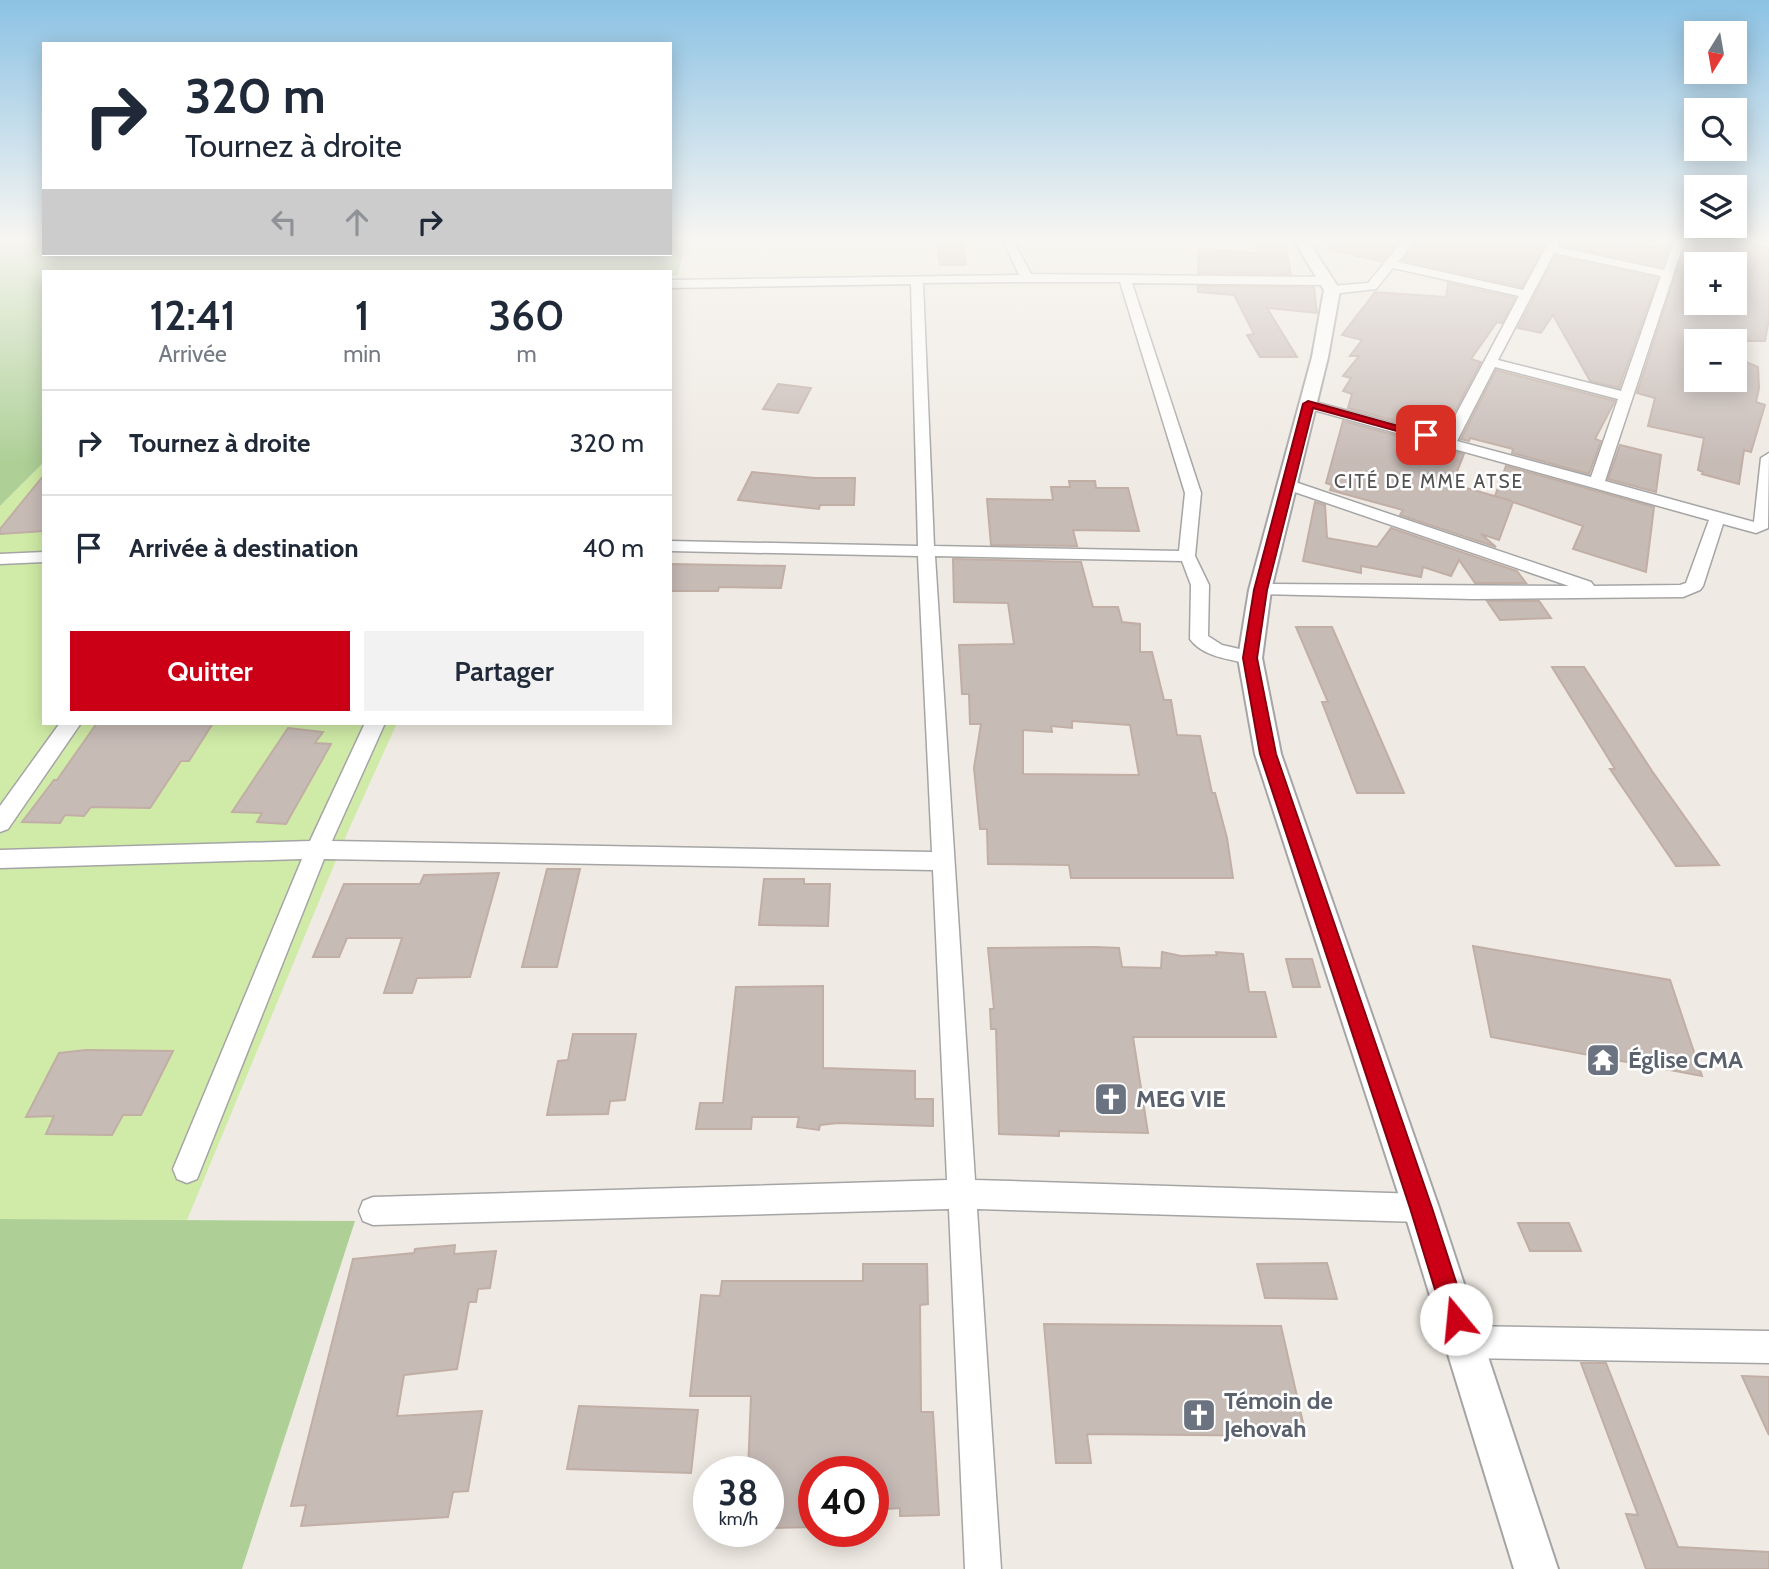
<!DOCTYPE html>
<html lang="fr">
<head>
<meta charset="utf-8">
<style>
  :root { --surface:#fff; --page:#f2f2f3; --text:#1f2937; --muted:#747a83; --line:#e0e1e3; --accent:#cb0016 }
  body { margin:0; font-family:Cabin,sans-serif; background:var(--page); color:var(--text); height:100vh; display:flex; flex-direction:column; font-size:26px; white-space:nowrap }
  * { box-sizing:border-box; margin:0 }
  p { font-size:23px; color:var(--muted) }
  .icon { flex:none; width:38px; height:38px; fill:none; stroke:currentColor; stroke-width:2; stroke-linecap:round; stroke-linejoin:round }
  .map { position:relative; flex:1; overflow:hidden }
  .panel { position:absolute; left:42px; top:270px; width:630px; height:455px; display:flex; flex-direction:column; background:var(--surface); border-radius:0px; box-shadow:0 4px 18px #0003 }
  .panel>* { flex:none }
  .hud { position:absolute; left:42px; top:42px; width:630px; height:214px; border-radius:0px; box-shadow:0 4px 18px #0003; background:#fff; color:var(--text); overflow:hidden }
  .needle { width:46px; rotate:191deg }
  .buttons { position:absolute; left:1684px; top:21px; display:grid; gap:14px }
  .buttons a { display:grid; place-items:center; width:63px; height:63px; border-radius:0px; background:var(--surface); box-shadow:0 4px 18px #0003; font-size:35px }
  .speed { position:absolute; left:693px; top:1456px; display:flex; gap:14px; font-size:35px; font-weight:700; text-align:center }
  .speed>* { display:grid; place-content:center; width:91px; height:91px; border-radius:50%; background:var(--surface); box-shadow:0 4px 18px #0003; line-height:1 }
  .speed small { font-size:18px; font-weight:400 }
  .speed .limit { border:10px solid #d22; background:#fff; color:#111 }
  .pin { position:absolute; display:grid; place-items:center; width:60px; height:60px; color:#fff; margin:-30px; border-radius:14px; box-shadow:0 4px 10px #0006 }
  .me { position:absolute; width:77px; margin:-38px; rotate:343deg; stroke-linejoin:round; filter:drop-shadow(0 0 5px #0008) }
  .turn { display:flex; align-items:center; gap:24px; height:147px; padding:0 28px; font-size:32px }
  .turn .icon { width:91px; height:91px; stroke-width:2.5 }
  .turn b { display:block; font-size:49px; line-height:60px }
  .lanes { display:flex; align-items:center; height:66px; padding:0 28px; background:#0003; justify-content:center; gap:35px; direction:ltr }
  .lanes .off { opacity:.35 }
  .eta { display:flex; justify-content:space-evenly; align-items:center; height:119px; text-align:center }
  .eta b { font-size:42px; font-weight:600; line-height:49px }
  .action { display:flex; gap:14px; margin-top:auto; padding:14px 28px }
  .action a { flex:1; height:80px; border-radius:0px; background:var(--accent); color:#fff; font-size:28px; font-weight:600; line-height:80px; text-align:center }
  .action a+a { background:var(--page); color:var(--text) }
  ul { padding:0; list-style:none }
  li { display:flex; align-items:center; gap:21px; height:105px; padding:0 28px; border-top:2px solid var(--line) }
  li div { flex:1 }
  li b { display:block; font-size:26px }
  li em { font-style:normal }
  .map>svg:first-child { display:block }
  .grass { fill:#d0eba7 }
  .forest { fill:#aed097 }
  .building { fill:#c7bbb6; stroke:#c1aea5; stroke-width:2; fill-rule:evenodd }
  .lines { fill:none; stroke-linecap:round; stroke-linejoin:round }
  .minor-casing { stroke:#a5a5a5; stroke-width:3 }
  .tertiary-casing { stroke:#a5a5a5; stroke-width:4 }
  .minor { fill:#fff; fill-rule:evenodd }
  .tertiary { fill:#fff; fill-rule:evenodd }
  .route { fill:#cb0016; stroke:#84000e; stroke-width:2 }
  .labels { text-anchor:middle; stroke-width:5; stroke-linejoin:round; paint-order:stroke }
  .far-neighbourhood-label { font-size:19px; letter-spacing:2px; fill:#515151; stroke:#fff }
  .near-worship-label { font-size:24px; font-weight:bold; fill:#5b616d; stroke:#fff; text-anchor:start }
</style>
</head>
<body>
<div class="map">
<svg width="1769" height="1569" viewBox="0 0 1769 1569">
  <rect width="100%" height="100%" fill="#efeae3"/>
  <path class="grass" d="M 44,462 L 44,723 L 397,723 L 349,829 L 187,1220 L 0,1219 L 0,506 Z"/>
  <path class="forest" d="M 0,242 L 44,242 L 44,254 L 670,254 L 670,242 L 685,242 L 678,275 L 670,276 L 670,271 L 44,271 L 44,462 L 0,506 Z
    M 0,1219 L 355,1221 L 242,1569 L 0,1569 Z"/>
  <path class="building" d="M 940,242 L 962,242 L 966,265 L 940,265 L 937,243 Z
    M 1257,242 L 1285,242 L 1291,274 L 1198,273 L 1199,249 L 1259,253 Z
    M 1330,242 L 1399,242 L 1382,262 L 1329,249 Z
    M 1417,242 L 1546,242 L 1522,287 L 1403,260 Z
    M 1561,242 L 1624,242 L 1668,249 L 1668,242 L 1671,242 L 1662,267 L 1561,245 Z
    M 1686,242 L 1737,242 L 1769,248 L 1769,319 L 1765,341 L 1696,341 L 1696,380 L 1734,380 L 1734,357 L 1758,367 L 1759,388 L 1756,402 L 1765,405 L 1751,452 L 1744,450 L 1739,484 L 1702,474 L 1703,472 L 1698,470 L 1704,438 L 1648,426 L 1655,398 L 1637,393 ZM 1696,264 L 1734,264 L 1734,303 L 1696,303 Z
    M 1555,256 L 1658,278 L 1619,388 L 1590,381 L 1553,315 L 1541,333 L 1518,328 Z
    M 1448,283 L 1515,298 L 1502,323 L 1497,322 L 1471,359 L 1481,362 L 1443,434 L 1348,408 L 1352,394 L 1343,391 L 1351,378 L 1343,376 L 1359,356 L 1350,356 L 1362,340 L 1342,335 L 1375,292 L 1446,297 Z
    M 1198,286 L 1314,287 L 1317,313 L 1267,308 L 1297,357 L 1260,357 L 1247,335 L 1254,334 L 1234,295 L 1198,292 Z
    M 1496,370 L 1615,401 L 1595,439 L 1601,441 L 1589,474 L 1512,453 L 1513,449 L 1470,438 L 1469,441 L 1461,439 Z
    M 778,384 L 811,388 L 798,413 L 763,409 Z
    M 1343,421 L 1464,454 L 1452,484 L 1512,501 L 1495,496 L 1506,466 L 1654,507 L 1646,572 L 1573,549 L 1583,526 L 1513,502 L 1499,540 L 1481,534 L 1496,547 L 1400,515 L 1403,510 L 1330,490 L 1332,485 L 1326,483 Z
    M 1620,445 L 1661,455 L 1656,492 L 1608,479 Z
    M 752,472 L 815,478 L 855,478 L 854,505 L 820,505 L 819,509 L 738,500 Z
    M 44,475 L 44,531 L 0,534 L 0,529 Z
    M 1069,481 L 1095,481 L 1096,488 L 1128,488 L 1139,531 L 1073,530 L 1077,546 L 991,545 L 987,499 L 1053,500 L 1051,487 L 1070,487 Z
    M 1315,502 L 1325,505 L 1327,538 L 1377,547 L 1391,528 L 1517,571 L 1526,583 L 1475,583 L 1459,560 L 1451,576 L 1423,567 L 1421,577 L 1361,566 L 1361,573 L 1303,561 Z
    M 953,559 L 1081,562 L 1093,607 L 1118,607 L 1122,622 L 1140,624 L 1140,652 L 1152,652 L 1164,700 L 1171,700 L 1177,735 L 1200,736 L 1212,793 L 1215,793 L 1227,838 L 1233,878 L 1071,878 L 1069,865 L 988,864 L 987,829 L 980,829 L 974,768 L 981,724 L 970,724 L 969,694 L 962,694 L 959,645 L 1014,644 L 1008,603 L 954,602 ZM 1072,721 L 1130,725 L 1139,775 L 1023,774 L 1023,730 L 1052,732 L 1051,726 L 1072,728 Z
    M 670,564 L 724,565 L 785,566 L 781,588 L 719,587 L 718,591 L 670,591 Z
    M 1487,601 L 1539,601 L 1551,618 L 1500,620 Z
    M 1296,627 L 1332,627 L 1404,793 L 1357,793 L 1322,702 L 1328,702 Z
    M 1552,667 L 1584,667 L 1652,771 L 1719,865 L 1676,866 L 1610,769 L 1615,769 Z
    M 97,723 L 213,723 L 189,761 L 181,761 L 150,808 L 91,807 L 84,816 L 65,815 L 60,823 L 22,822 L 54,780 L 57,780 Z
    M 288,728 L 323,732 L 315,743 L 331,744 L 286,824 L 257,822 L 262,813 L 232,812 Z
    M 547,869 L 580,869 L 557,967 L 522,967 Z
    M 499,873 L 470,977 L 417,978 L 412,993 L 384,993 L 402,938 L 347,938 L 339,957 L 313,957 L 344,884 L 420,884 L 424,875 Z
    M 764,879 L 804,879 L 804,884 L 830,884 L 828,926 L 759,925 Z
    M 1473,946 L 1670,980 L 1702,1076 L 1491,1037 Z
    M 1095,947 L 1119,948 L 1122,967 L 1161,968 L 1162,952 L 1181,956 L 1217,955 L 1216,952 L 1243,954 L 1249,992 L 1265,992 L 1276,1037 L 1133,1037 L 1148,1133 L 1059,1131 L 1059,1136 L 999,1134 L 996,1029 L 991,1029 L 990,1009 L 994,1009 L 988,948 Z
    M 1286,959 L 1312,959 L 1320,987 L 1293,987 Z
    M 823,986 L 823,1068 L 915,1071 L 915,1099 L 933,1099 L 933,1126 L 838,1123 L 820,1125 L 819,1130 L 797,1127 L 799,1117 L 752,1117 L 751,1129 L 696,1129 L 700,1103 L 723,1103 L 736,987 Z
    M 573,1034 L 636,1034 L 625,1100 L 610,1101 L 608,1114 L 547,1115 L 558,1061 L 568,1060 Z
    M 86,1050 L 173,1051 L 141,1115 L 123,1115 L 112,1135 L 46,1134 L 54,1116 L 26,1117 L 59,1053 Z
    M 1518,1223 L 1569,1223 L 1581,1251 L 1530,1251 Z
    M 455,1245 L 454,1254 L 496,1251 L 490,1288 L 478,1289 L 476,1302 L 469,1302 L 457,1369 L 404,1375 L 397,1416 L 482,1411 L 468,1491 L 453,1492 L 448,1517 L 301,1526 L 306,1505 L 291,1506 L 353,1259 L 414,1253 L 415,1249 Z
    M 1327,1263 L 1337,1299 L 1265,1298 L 1257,1264 Z
    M 863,1264 L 927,1264 L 928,1304 L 920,1305 L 921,1412 L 933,1412 L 939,1515 L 900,1516 L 900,1508 L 873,1510 L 873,1472 L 814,1472 L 814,1527 L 770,1528 L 768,1472 L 748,1472 L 751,1396 L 690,1396 L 701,1295 L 720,1296 L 722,1281 L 863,1281 Z
    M 1044,1324 L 1281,1326 L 1306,1436 L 1087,1434 L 1091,1463 L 1056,1463 Z
    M 1581,1363 L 1606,1363 L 1678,1547 L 1769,1552 L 1769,1569 L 1646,1569 L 1626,1514 L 1638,1515 Z
    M 1742,1376 L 1769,1377 L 1769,1435 Z
    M 579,1406 L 698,1410 L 691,1473 L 567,1469 Z"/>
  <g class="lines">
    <g class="minor-casing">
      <path id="minor" d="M 1004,242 L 1014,242 L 1031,274 L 1327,277 L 1333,281 L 1327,285 L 1132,283 L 1201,493 L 1195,556 L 1209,585 L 1208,636 L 1222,645 L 1257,653 L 1259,658 L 1257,663 L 1250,664 C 1229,659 1203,657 1190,639 L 1191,585 L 1182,561 L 935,556 L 975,1180 L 1421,1194 L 1431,1198 L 1435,1208 L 1431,1218 L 1421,1222 L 977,1209 L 1001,1569 L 965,1569 L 949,1209 L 373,1225 L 363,1221 L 359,1211 L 363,1201 L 373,1197 L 947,1180 L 933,870 L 324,859 L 197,1179 L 187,1183 L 177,1179 L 173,1169 L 302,859 L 0,868 L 0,850 L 310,841 L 365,723 L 385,723 L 332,841 L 932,852 L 918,556 L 670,551 L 670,541 L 918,546 L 911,284 L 670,288 L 670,280 L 1019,275 ZM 1027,282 L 1120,282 L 1185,493 L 1179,551 L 934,546 L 923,283 Z
        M 1402,242 L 1414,242 L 1398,262 L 1523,290 L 1549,242 L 1559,242 L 1557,247 L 1664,270 L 1674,242 L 1684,242 L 1605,481 L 1754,522 L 1761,458 L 1769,453 L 1768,528 L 1756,533 L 1723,524 L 1703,586 L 1700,590 L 1683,597 L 1473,599 L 1254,594 L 1251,590 L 1254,586 L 1260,584 L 1569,586 L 1283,488 L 1281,485 L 1283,482 L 1289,480 L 1591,582 L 1594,586 L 1680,585 L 1686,583 L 1709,520 L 1303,407 L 1303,401 L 1308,400 L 1444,437 L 1519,296 L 1393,268 L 1376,289 L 1332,294 L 1326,290 L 1332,286 L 1368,283 ZM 1554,253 L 1661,276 L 1621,391 L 1498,360 ZM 1495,367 L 1618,399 L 1591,477 L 1457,441 Z
        M 44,552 L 44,562 L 0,564 L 0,554 Z
        M 60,723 L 81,723 L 8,829 L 0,832 L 0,806 Z
        M 1463,1326 L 1769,1331 L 1769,1363 L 1463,1358 L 1452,1353 L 1447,1342 L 1452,1331 Z"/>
    </g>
    <g class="tertiary-casing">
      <path id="tertiary" d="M 1295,242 L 1309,242 L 1340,290 L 1328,357 L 1271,590 L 1262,658 L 1281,754 L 1439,1208 L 1558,1569 L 1514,1569 L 1403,1208 L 1255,754 L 1238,658 L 1249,590 L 1312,357 L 1324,290 Z"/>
    </g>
    <use href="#minor" class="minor"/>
    <use href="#tertiary" class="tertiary"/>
  </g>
  <linearGradient id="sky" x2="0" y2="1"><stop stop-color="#8cc2e4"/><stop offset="0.52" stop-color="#f8f6f2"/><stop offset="1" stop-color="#f8f6f2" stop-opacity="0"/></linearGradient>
  <rect width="1769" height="461" fill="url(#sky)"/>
  <path class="route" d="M 1308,401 L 1431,435 L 1426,439 L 1313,408 L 1267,590 L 1257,658 L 1276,754 L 1432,1208 L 1468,1319 L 1464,1327 L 1456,1331 L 1448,1327 L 1444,1319 L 1410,1208 L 1260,754 L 1243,658 L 1254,590 L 1303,404 Z"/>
  <defs>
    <g id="temple-square" transform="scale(1.75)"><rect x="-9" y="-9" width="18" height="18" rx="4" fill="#6b7280" stroke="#fff"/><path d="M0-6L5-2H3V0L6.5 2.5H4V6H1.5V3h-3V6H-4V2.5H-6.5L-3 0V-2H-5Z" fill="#fff"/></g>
    <g id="church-square" transform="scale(1.75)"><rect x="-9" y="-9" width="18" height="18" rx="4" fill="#6b7280" stroke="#fff"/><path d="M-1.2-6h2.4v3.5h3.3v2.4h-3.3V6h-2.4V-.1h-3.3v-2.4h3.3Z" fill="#fff"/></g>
  </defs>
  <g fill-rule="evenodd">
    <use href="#temple-square" x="1603" y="1060"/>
    <use href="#church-square" x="1111" y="1099"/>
    <use href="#church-square" x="1199" y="1415"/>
  </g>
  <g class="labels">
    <g class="far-neighbourhood-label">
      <text x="1429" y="488">CITÉ DE MME ATSE</text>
    </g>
    <g class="near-worship-label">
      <text x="1628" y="1068">Église CMA</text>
      <text x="1136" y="1107">MEG VIE</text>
      <text x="1224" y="1409">Témoin de<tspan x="1224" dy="28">Jehovah</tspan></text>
    </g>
  </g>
</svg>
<div class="buttons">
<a><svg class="needle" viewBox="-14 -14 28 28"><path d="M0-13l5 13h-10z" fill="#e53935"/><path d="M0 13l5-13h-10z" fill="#747a83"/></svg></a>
<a><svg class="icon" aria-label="search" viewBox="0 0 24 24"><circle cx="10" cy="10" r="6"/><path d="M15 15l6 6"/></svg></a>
<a><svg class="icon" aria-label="layers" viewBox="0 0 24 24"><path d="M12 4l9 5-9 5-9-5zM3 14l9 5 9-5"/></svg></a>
<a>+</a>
<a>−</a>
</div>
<div class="speed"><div>38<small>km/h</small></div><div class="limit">40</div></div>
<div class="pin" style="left:1426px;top:435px;background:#d93025"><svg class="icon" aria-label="arrive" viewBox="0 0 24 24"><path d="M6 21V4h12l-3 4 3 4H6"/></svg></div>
<svg class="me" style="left:1456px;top:1319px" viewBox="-20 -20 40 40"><circle r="19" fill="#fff"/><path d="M0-13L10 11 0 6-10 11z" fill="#cb0016"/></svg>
<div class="hud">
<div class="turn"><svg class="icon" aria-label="right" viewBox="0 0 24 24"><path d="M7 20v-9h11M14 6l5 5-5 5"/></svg><div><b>320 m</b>Tournez à droite</div></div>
<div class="lanes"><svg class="icon off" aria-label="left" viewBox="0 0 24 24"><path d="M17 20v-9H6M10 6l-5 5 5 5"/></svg><svg class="icon off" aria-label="ahead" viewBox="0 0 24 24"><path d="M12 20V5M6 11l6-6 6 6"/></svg><svg class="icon" aria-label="right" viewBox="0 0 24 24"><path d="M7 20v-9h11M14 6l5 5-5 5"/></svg></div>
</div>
<section class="panel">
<div class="eta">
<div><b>12:41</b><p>Arrivée</p></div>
<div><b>1</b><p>min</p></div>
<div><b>360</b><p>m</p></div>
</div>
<ul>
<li><svg class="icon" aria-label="right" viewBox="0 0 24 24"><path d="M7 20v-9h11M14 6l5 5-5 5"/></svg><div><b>Tournez à droite</b></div><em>320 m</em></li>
<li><svg class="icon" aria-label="arrive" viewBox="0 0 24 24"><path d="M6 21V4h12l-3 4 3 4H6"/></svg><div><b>Arrivée à destination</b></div><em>40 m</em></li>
</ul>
<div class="action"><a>Quitter</a><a>Partager</a></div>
</section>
</div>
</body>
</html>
